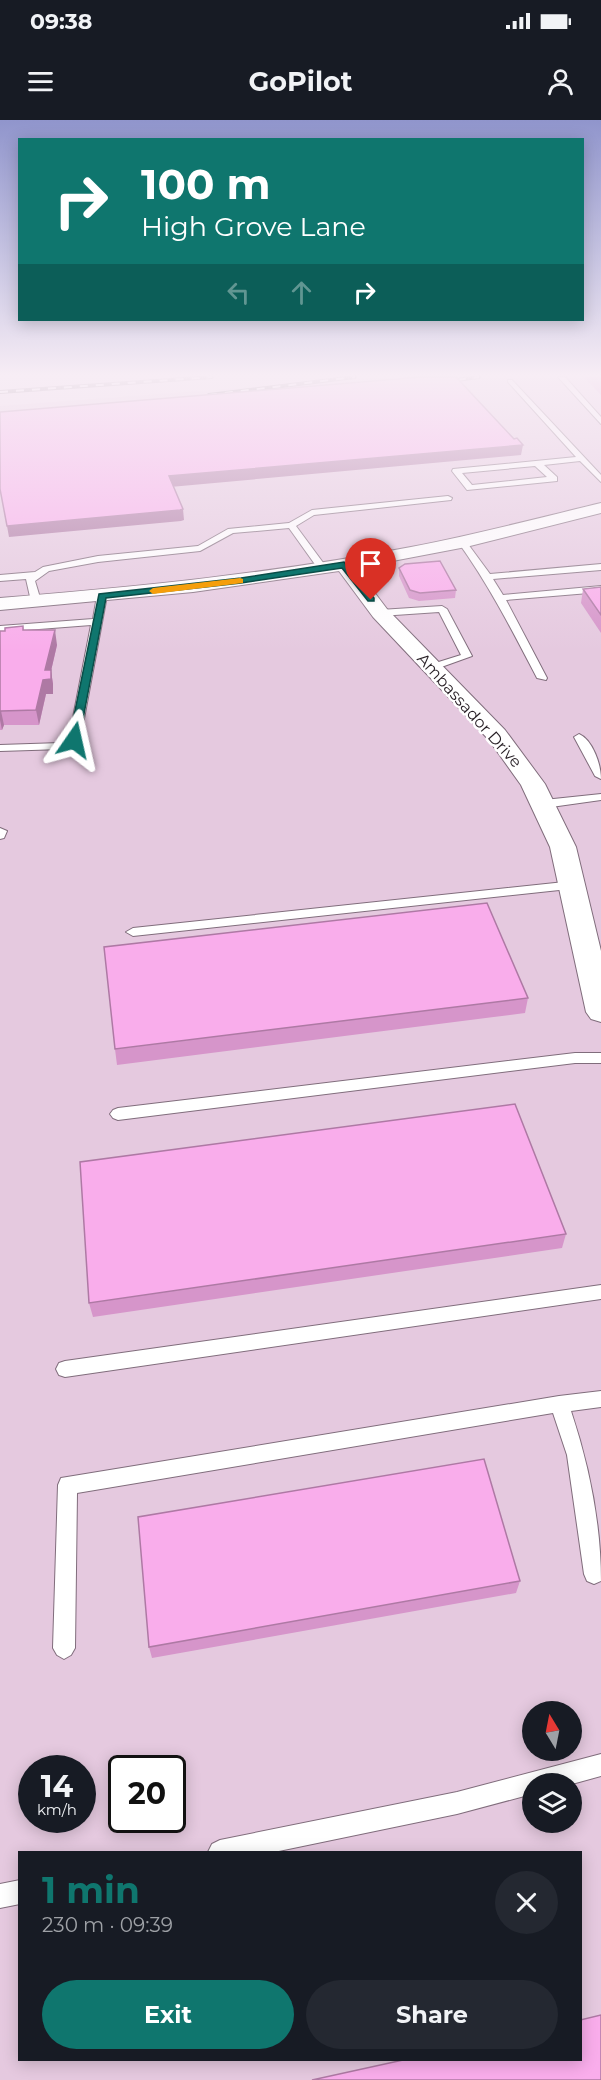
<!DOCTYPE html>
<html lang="en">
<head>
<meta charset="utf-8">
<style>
  :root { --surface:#171b24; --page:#242831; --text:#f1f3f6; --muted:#9ea1a6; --accent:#0f766e }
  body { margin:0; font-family:Montserrat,sans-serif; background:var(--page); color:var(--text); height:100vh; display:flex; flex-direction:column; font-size:22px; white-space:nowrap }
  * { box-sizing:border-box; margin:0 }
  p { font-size:20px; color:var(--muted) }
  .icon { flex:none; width:33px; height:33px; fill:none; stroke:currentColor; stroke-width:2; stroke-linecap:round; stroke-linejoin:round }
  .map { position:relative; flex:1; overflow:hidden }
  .sheet { position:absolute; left:18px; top:1731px; width:564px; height:210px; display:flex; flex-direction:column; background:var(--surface); border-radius:0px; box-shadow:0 3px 15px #0003 }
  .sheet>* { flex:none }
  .guide { position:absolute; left:18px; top:18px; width:566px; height:183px; border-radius:0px; box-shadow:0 3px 15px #0003; background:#0f766e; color:#fff; overflow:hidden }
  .needle { width:39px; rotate:350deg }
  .fabs { position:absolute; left:522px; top:1581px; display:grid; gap:12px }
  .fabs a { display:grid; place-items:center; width:60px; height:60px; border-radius:50%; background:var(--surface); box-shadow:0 3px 15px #0003; font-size:30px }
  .speed { position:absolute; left:18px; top:1635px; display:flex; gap:12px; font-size:30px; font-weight:700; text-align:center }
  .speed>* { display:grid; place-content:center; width:78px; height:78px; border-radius:50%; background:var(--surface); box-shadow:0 3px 15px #0003; line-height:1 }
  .speed small { font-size:15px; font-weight:400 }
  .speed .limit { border:3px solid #111; border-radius:9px; background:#fff; color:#111 }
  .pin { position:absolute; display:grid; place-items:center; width:51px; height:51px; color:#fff; margin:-62px -26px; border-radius:50% 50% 50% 0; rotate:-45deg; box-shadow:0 0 6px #0007 }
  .pin .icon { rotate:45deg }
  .me { position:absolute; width:66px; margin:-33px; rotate:11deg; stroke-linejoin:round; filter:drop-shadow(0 0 4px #0008) }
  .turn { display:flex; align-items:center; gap:21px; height:126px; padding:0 24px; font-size:27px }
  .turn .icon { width:78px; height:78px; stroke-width:2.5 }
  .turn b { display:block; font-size:42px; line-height:51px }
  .lanes { display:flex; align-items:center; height:57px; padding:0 24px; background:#0003; justify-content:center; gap:30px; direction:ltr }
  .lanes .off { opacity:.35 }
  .round { display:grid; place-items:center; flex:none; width:63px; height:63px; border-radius:32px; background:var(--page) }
  .headline { display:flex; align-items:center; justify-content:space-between; height:102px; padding:0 24px }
  h1 { font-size:36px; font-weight:700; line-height:45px; color:var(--accent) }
  .primary-button { display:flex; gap:12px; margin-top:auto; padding:12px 24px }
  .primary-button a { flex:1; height:69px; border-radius:36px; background:var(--accent); color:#fff; font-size:24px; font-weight:700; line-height:69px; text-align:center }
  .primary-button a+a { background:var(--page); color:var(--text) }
  .status { display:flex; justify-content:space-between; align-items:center; height:42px; padding:0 30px; background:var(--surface); direction:ltr }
  .status svg { height:16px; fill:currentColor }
  header { display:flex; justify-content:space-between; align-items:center; height:78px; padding:0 24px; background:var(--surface); font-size:27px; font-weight:700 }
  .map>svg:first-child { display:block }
  .built { fill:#e5c9df; fill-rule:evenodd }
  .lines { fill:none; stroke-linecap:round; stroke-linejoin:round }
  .service-casing { stroke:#806d7c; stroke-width:2 }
  .minor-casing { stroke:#806d7c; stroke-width:2 }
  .service { fill:#fff; fill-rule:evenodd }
  .minor { fill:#fff; fill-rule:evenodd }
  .rail-casing { stroke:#554a53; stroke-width:4 }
  .rail { stroke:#fff; stroke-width:2; stroke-dasharray:8; stroke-linecap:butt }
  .wall { fill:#d695ca }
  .shaded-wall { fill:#ae79a4 }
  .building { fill:#f9adeb; stroke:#ae79a4; stroke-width:1.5 }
  .route { fill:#0f766e; stroke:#0a4d48; stroke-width:1.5 }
  .slow { fill:#f59e0b }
  .labels { text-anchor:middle; stroke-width:5; stroke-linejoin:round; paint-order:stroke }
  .far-street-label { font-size:16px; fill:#261e24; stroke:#fff }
</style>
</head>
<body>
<div class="status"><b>09:38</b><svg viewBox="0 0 49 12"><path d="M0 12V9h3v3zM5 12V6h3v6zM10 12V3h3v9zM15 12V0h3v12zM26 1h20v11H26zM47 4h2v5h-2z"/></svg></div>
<header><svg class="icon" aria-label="menu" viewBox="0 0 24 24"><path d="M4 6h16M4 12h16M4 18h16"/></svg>GoPilot<svg class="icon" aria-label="person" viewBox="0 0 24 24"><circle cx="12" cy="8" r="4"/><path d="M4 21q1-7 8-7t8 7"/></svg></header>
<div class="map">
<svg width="601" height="1960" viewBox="0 0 601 1960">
  <rect width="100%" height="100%" fill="#edd8e9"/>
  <path class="built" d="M 386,257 L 601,257 L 601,1960 L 0,1960 L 0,286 ZM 532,1592 L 572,1592 L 572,1630 L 532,1630 ZM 32,1648 L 82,1648 L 82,1700 L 32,1700 ZM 122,1648 L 172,1648 L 172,1700 L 122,1700 ZM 532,1664 L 572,1664 L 572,1702 L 532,1702 ZM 20,1732 L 580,1732 L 580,1940 L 20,1940 Z"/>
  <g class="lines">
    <g class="service-casing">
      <path id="service" d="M 558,257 L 565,257 L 601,297 L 601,304 Z
        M 508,260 L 512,260 L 601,355 L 601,362 L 580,341 L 544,345 L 557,357 L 557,361 L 467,370 L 452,351 L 453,349 L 576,337 L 508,262 ZM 535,346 L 547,357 L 472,365 L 462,353 Z
        M 448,376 L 452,378 L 451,380 L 314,395 L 296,406 L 327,448 L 322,451 L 319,450 L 289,408 L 233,413 L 200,431 L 98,442 L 49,451 L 35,461 L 41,481 L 36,484 L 31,481 L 26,459 L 0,461 L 0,455 L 35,452 L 43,447 L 98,436 L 198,426 L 228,409 L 289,403 L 312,390 Z
        M 459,420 L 465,420 L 490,454 L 601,444 L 601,450 L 493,459 L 503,475 L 601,466 L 601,472 L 506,480 L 547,558 L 546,560 L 537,558 C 512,510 489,465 458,422 Z
        M 102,473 L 107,476 L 80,620 L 63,629 L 0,631 L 0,625 L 61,623 L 69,618 L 91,505 L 0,512 L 0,506 L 93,499 L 97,476 Z
        M 442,486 L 447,489 L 472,536 L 433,550 L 428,547 L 429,545 L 461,535 L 439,492 L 380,496 L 375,493 L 380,490 Z
        M 579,614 C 593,620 601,645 601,659 L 595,656 L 574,617 Z
        M 601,674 L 601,680 L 544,688 L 538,684 L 544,680 Z
        M 0,708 L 7,711 L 4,718 L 0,719 Z
        M 574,761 L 580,765 L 578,768 L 133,816 L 126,812 L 133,808 Z
        M 575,933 L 601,933 L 601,943 L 575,943 L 118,1000 L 113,998 L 110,994 L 113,990 L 118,988 Z
        M 601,1165 L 601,1179 L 65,1257 L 59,1255 L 56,1249 L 59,1243 L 65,1241 Z
        M 601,1271 L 601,1287 L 571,1291 C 589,1345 601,1404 601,1461 L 594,1464 L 587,1461 L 584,1454 L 567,1335 L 553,1293 L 77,1373 L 75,1528 L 71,1535 L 64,1539 L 57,1535 L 53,1528 L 58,1365 L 61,1358 L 559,1276 Z
        M 601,1634 L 601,1656 L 572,1664 L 532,1664 L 532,1674 L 457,1694 L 274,1732 L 208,1732 L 212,1724 L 220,1720 L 457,1672 Z
        M 20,1760 L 20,1784 L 0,1788 L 0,1764 Z"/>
    </g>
    <g class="minor-casing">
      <path id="minor" d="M 601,383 L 601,393 L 466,427 L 356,448 L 387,489 L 505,610 L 545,664 L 576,727 L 601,831 L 601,902 L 591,899 L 586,892 L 550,727 L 521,665 L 489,620 L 373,497 L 339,451 L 193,472 L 0,490 L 0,478 C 138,467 275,453 411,427 C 475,415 538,398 601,383 Z"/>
    </g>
    <use href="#service" class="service"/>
    <use href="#minor" class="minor"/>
    <g class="rail-casing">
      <path id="rail" d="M 442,262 L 479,257
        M 0,272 L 212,257
        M 209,275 L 355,257"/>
    </g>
    <use href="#rail" class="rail"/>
  </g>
  <path class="wall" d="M 584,257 L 601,257 L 601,275 Z
    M 399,448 L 456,470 L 455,478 L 419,481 L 409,478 L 399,456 Z
    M 601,467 L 601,513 L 581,483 L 583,469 Z
    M 23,506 L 24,510 L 57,525 L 51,551 L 53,564 L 53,574 L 46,574 L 39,605 L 4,605 L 2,610 L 0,610 L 0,511 L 5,511 Z
    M 528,878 L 525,893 L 117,945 L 115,929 Z
    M 566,1114 L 562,1128 L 93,1197 L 89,1183 Z
    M 520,1461 L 516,1473 L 152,1538 L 149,1527 Z"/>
  <path class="shaded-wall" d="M 523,325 L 521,335 L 170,367 L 169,356 Z
    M 183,389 L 184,400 L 181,401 L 9,417 L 7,406 Z
    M 55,510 L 57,525 L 51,551 L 53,564 L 53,574 L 46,574 L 39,605 L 36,590 Z
    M 1,591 L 4,605 L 2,610 L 0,600 L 0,593 Z"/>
  <path class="building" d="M 421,257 L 456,257 L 514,319 L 517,318 L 523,325 L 169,356 L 183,389 L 180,390 L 7,406 L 0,369 L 0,292 Z
    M 440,441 L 456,470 L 420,473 L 410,470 L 399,448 L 405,444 Z
    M 601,467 L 601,495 L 583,469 Z
    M 23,506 L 23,510 L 55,510 L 45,550 L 51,550 L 51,559 L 43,560 L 36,590 L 1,591 L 0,593 L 0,511 L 5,511 L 5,508 Z
    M 487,783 L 528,878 L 115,929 L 104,827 Z
    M 515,984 L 566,1114 L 89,1183 L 80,1042 Z
    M 484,1339 L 520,1461 L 149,1527 L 138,1397 Z
    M 601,1895 L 601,1960 L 312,1960 L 403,1940 L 580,1940 L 580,1900 Z"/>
  <linearGradient id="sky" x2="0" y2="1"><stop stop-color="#9095cc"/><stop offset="0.48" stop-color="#f7edf5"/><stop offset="1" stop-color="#f7edf5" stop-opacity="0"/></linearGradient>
  <rect width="601" height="531" fill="url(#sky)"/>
  <path class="route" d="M 344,442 L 374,478 L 374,481 L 368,481 L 342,448 L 241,463 L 106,478 L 79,620 L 74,623 L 69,620 L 99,474 L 241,458 Z"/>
  <path class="slow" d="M 240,458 L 243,459 L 243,463 L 153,474 L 149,471 L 153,468 Z"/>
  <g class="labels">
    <g class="far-street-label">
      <text transform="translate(470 590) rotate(48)" y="6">Ambassador Drive</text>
    </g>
  </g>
</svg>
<div class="fabs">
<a><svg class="needle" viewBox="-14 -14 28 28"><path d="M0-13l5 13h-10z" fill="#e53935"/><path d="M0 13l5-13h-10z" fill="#9ea1a6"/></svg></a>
<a><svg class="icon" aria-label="layers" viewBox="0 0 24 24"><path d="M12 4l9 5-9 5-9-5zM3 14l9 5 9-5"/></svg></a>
</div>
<div class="speed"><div>14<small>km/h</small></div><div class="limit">20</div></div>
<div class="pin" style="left:371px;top:480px;background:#d93025"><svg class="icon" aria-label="arrive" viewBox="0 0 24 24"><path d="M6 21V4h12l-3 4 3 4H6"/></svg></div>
<svg class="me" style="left:74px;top:620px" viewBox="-20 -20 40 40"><path d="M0-17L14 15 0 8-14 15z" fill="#0f766e" stroke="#fff" stroke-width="4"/></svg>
<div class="guide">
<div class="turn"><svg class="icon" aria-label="right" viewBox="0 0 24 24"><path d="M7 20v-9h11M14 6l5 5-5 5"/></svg><div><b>100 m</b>High Grove Lane</div></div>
<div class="lanes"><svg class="icon off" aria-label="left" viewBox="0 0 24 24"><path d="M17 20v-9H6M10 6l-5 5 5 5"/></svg><svg class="icon off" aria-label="ahead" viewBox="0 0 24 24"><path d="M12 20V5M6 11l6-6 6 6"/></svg><svg class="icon" aria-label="right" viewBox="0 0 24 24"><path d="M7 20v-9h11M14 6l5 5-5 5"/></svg></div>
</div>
<section class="sheet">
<div class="headline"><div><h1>1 min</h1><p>230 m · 09:39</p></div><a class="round"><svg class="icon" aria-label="close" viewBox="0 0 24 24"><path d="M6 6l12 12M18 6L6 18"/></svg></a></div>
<div class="primary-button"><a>Exit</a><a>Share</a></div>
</section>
</div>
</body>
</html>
